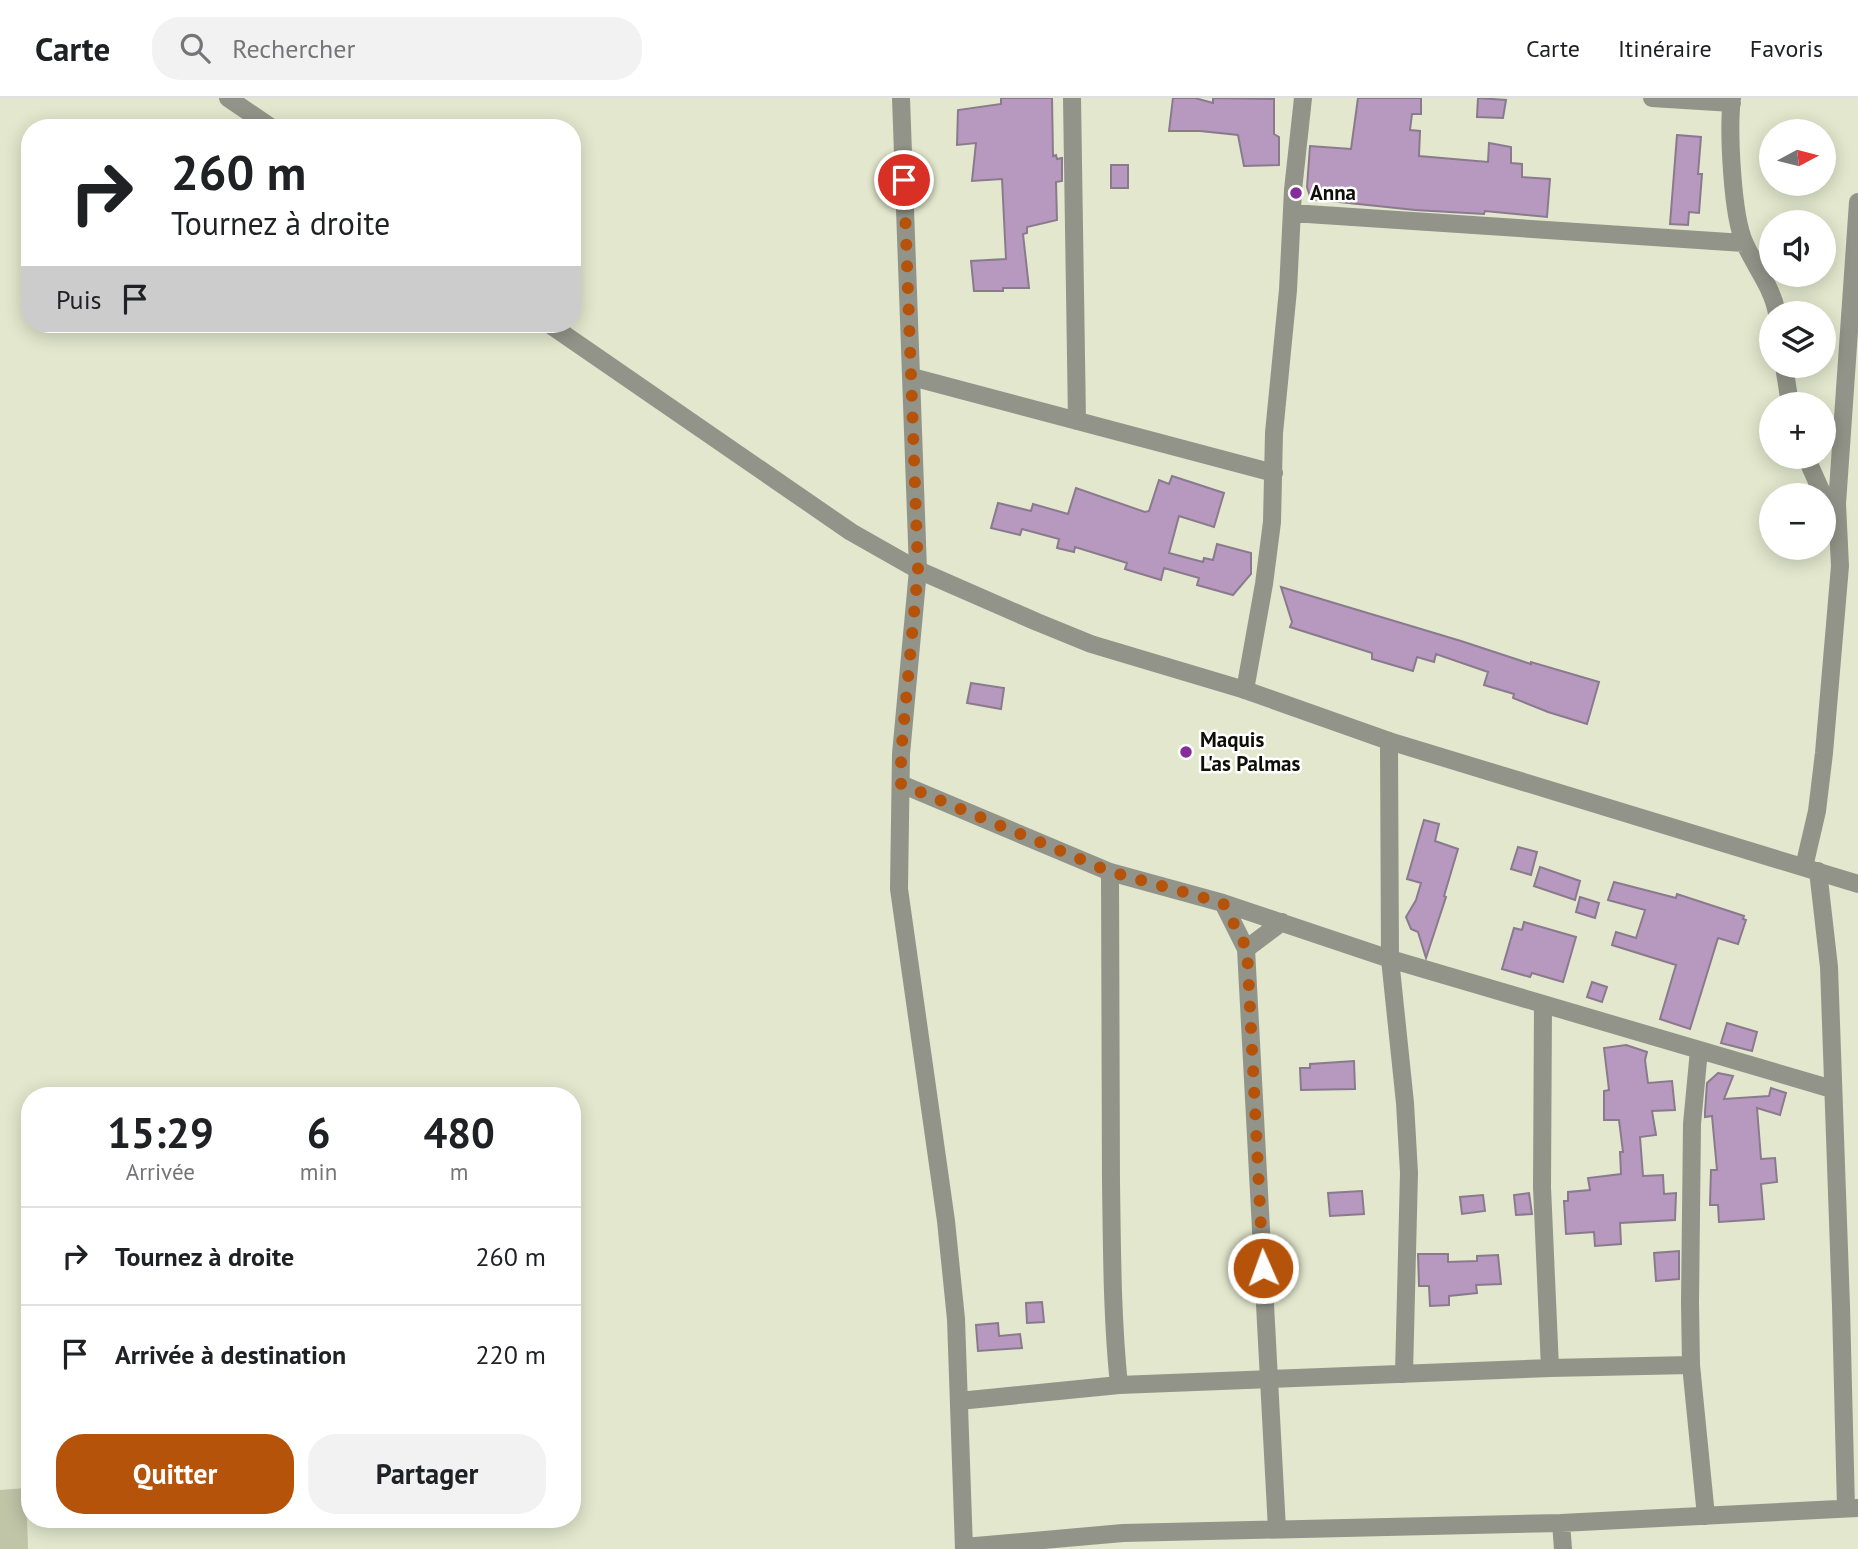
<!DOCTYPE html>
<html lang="fr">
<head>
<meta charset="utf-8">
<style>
  :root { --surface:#fff; --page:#f2f2f2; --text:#202124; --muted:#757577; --line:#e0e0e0; --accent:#b45309 }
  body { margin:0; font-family:"PT Sans",sans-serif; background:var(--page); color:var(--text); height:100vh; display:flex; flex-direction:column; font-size:26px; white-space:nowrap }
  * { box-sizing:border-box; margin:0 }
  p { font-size:23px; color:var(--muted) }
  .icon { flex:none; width:38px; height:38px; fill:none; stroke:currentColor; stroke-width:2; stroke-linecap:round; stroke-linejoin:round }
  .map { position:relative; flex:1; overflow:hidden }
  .drawer { position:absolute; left:21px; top:989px; width:560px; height:441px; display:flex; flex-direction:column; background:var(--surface); border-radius:28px; box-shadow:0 4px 18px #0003 }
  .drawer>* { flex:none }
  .banner { position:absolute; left:21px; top:21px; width:560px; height:214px; border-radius:28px; box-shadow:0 4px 18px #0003; background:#fff; color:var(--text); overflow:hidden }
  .needle { width:46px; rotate:83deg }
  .controls { position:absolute; left:1759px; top:21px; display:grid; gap:14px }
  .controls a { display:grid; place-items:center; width:77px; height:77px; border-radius:50%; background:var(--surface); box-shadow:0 4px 18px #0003; font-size:35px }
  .pin { position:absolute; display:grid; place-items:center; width:60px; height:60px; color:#fff; margin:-30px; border:4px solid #fff; border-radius:50%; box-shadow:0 2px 7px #0007 }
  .me { position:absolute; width:77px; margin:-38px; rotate:358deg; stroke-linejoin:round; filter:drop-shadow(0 0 5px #0008) }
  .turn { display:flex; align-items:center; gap:24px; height:147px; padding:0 35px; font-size:32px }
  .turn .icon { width:91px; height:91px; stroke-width:2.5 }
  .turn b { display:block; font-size:49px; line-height:60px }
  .then { display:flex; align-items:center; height:66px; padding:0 35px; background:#0003; gap:14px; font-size:26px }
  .eta { display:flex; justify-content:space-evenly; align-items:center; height:119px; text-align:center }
  .eta b { font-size:42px; font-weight:700; line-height:49px }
  .cta { display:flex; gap:14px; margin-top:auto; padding:14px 35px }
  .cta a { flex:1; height:80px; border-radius:28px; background:var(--accent); color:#fff; font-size:28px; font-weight:700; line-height:80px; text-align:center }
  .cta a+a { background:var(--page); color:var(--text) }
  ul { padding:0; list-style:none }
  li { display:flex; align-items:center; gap:21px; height:98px; padding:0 35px; border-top:2px solid var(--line) }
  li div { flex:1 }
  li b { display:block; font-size:26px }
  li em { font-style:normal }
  header { display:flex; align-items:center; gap:42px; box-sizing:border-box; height:98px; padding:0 35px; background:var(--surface); border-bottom:2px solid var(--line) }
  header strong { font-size:33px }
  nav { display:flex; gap:38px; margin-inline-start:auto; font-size:24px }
  .search { width:490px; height:63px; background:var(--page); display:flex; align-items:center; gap:18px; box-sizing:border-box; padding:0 24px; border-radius:28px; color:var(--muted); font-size:26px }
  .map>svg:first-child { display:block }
  .green { fill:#c0c5a8 }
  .building { fill:#b798bf; stroke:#8a7a8e; stroke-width:2 }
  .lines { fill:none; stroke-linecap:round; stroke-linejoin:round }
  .minor { stroke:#929489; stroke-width:18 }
  .tertiary { stroke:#929489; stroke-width:18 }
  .route { stroke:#b45309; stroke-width:12; stroke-dasharray:0 21.6 }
  .poi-dot { fill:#842c99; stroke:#fff; stroke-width:2.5 }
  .labels { text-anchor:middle; stroke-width:5; stroke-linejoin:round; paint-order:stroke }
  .poi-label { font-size:21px; font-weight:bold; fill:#0e0f07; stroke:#fff; text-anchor:start }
</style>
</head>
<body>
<header>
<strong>Carte</strong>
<div class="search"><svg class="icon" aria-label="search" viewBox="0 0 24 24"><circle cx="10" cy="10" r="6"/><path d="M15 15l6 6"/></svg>Rechercher</div>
<nav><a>Carte</a><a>Itinéraire</a><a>Favoris</a></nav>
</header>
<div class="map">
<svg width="1858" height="1451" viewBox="0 0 1858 1451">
  <rect width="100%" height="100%" fill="#e2e7cd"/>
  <path class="green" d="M 26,1390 L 28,1451 L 0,1451 L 0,1392 Z"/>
  <path class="building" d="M 1001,0 L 1052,0 L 1053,58 L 1056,57 L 1057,61 L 1062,60 L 1062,83 L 1056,84 L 1057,122 L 1027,129 L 1027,135 L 1023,136 L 1029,190 L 1003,190 L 1003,193 L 974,193 L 971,163 L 1006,161 L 1002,81 L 972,83 L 976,45 L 957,47 L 958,12 L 1001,6 Z
    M 1173,0 L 1195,0 L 1213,5 L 1213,0 L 1274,1 L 1274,36 L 1279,39 L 1279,67 L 1244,68 L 1238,37 L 1200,33 L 1169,33 Z
    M 1358,0 L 1421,0 L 1421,16 L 1412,16 L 1410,32 L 1420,33 L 1419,58 L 1488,64 L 1489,45 L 1511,49 L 1511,65 L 1522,66 L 1522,79 L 1550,81 L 1547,119 L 1485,113 L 1484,116 L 1415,112 L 1311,101 L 1307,89 L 1310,48 L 1351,51 Z
    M 1478,0 L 1506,2 L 1503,20 L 1477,19 Z
    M 1677,37 L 1701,39 L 1698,76 L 1702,76 L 1699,115 L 1689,114 L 1688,127 L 1670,126 Z
    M 1111,67 L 1128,67 L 1128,90 L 1111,90 Z
    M 1172,378 L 1224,395 L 1214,429 L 1179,418 L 1169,455 L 1203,464 L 1204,460 L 1213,462 L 1217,446 L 1251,455 L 1251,476 L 1233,497 L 1197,487 L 1199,480 L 1164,470 L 1161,482 L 1125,471 L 1127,465 L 1075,449 L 1074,454 L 1057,450 L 1059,441 L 1022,431 L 1020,437 L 991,430 L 998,405 L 1031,413 L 1033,406 L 1068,416 L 1076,390 L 1145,414 L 1149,413 L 1159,382 L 1169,386 Z
    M 1281,489 L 1461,543 L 1531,566 L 1531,564 L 1599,584 L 1587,626 L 1548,614 L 1513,600 L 1514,596 L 1484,587 L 1488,574 L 1436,556 L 1434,564 L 1417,559 L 1413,573 L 1372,561 L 1372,555 L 1290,529 L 1292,524 Z
    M 971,585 L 1004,590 L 1001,611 L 967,605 Z
    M 1424,722 L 1439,726 L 1435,743 L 1458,751 L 1444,798 L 1446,799 L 1426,860 L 1418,834 L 1411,831 L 1406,819 L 1416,802 L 1421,785 L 1407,781 Z
    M 1518,749 L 1537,754 L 1531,777 L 1511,771 Z
    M 1540,769 L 1580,783 L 1575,802 L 1534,788 Z
    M 1614,784 L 1676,800 L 1677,796 L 1744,818 L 1743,821 L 1746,822 L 1738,846 L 1718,840 L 1690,931 L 1660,921 L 1676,867 L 1612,847 L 1616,834 L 1636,840 L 1645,812 L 1608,802 Z
    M 1580,799 L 1599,805 L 1595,820 L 1576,814 Z
    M 1524,824 L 1576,839 L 1563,884 L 1532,875 L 1530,879 L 1502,871 L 1514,830 L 1522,832 Z
    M 1592,884 L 1607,889 L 1602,904 L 1587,899 Z
    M 1727,925 L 1757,934 L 1752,953 L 1721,945 Z
    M 1626,947 L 1647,954 L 1645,962 L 1648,985 L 1672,983 L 1675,1012 L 1652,1013 L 1656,1037 L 1640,1039 L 1643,1078 L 1663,1077 L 1664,1096 L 1676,1095 L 1675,1122 L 1620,1125 L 1621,1146 L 1595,1148 L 1594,1134 L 1566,1136 L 1564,1103 L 1568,1103 L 1568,1094 L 1590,1092 L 1588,1080 L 1621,1076 L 1620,1054 L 1623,1054 L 1619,1022 L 1604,1022 L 1604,993 L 1609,992 L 1604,950 Z
    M 1354,963 L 1355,991 L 1301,992 L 1300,970 L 1310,970 L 1310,966 Z
    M 1718,975 L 1733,978 L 1724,1001 L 1769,998 L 1771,990 L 1786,995 L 1780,1017 L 1757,1010 L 1761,1061 L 1775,1060 L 1777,1084 L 1761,1086 L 1764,1121 L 1719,1124 L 1718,1107 L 1710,1107 L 1711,1072 L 1717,1072 L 1712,1018 L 1705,1019 L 1705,1014 L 1707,985 Z
    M 1362,1093 L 1364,1116 L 1330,1118 L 1328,1095 Z
    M 1529,1095 L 1532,1116 L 1516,1117 L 1514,1097 Z
    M 1483,1097 L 1485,1113 L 1462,1116 L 1460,1099 Z
    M 1679,1153 L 1679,1181 L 1656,1183 L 1654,1155 Z
    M 1418,1156 L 1448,1156 L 1448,1164 L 1477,1163 L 1477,1158 L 1498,1157 L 1501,1186 L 1476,1187 L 1477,1195 L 1449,1198 L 1449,1207 L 1430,1208 L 1429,1188 L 1419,1188 Z
    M 1042,1204 L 1044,1224 L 1027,1225 L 1026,1205 Z
    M 998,1225 L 999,1238 L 1020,1236 L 1022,1250 L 978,1253 L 976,1227 Z"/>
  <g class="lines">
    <path class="minor" d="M 901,0 L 918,472 L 901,656 L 899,791 L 946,1123 L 956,1221 L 964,1451
      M 1072,0 L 1077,323
      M 1652,0 L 1732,5
      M 1732,0 C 1728,31 1732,119 1745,146 C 1756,170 1772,189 1777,215
      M 1292,115 L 1744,145
      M 1784,268 L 1790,306
      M 912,279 L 1274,375
      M 1806,359 L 1823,397
      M 1837,406 L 1858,104
      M 1245,592 L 1264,486 L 1272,424 L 1274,335 L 1288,192 L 1293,92 L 1303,0
      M 1389,643 L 1390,861 L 1405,1005 L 1409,1075 L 1404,1276
      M 901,686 L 1110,774 L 1223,805 L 1390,861 L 1832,991
      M 1804,769 L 1817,713 L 1824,655 L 1840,468 L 1837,406 L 1824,398
      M 1818,773 L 1829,869 L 1841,1208 L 1846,1410
      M 1110,774 C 1110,878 1110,981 1111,1084 C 1112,1152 1112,1220 1119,1287
      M 1223,805 L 1246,851 L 1277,1431
      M 1246,851 L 1282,824
      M 1543,906 L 1542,1089 L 1550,1270
      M 1699,952 L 1692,1026 L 1690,1205 L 1691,1267 L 1706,1418
      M 959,1303 L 1119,1287 L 1550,1270 L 1691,1267
      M 1561,1425 L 1563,1451
      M 964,1449 L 1123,1435 L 1561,1425 L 1858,1410"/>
    <path class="tertiary" d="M 228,0 L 272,30
      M 549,226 L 851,434 L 918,472 L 1037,524 L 1091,546 L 1245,592 L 1389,643 L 1858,786"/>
  </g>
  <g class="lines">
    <path class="route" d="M 904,82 L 918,472 L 901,656 L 901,686 L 1111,774 L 1223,805 L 1247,851 L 1263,1170"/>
  </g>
  <g class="poi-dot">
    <circle cx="1296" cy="95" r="7"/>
    <circle cx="1186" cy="654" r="7"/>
  </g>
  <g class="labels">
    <g class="poi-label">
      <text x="1310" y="102">Anna</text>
      <text x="1200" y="649">Maquis<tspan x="1200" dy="24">L'as Palmas</tspan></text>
    </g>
  </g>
</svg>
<div class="controls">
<a><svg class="needle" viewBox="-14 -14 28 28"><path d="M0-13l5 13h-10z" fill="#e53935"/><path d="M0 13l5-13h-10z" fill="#757577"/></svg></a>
<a><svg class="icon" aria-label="sound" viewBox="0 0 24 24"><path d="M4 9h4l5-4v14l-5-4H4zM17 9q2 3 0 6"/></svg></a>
<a><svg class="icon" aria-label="layers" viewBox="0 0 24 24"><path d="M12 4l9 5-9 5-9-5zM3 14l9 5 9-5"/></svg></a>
<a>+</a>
<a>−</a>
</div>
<div class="pin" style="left:904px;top:82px;background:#d93025"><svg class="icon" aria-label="arrive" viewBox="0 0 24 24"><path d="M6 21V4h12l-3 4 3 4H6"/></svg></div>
<svg class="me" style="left:1263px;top:1170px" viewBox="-20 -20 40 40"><circle r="17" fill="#b45309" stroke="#fff" stroke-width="3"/><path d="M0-11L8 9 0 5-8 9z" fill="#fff"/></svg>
<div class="banner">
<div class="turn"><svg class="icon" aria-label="right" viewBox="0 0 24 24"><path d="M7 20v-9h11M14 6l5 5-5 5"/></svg><div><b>260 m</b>Tournez à droite</div></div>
<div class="then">Puis<svg class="icon" aria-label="arrive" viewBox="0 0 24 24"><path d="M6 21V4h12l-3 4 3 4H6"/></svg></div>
</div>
<section class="drawer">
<div class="eta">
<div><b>15:29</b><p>Arrivée</p></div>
<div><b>6</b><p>min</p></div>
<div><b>480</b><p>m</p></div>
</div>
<ul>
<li><svg class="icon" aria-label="right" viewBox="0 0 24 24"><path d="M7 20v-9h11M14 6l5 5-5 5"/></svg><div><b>Tournez à droite</b></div><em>260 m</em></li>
<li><svg class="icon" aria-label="arrive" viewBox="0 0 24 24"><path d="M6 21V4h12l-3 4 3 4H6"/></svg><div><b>Arrivée à destination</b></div><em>220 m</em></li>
</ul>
<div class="cta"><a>Quitter</a><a>Partager</a></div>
</section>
</div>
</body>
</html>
